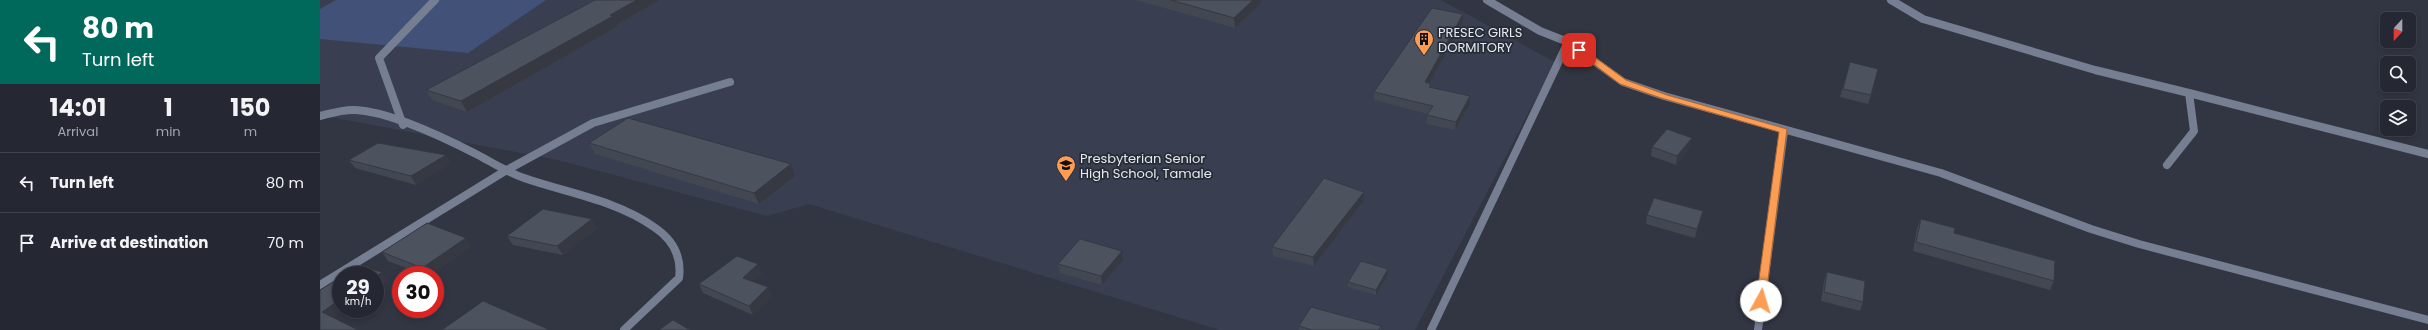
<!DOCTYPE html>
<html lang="en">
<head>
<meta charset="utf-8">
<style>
  :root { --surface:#252832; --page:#2d303a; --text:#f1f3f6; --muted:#a3a6ac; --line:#42444d }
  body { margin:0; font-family:Poppins,sans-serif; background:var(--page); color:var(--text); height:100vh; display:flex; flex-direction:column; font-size:15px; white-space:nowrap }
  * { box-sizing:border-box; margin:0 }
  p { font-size:13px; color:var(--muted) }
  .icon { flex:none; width:22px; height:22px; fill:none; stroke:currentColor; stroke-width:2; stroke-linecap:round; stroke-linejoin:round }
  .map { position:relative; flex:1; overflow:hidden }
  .details { display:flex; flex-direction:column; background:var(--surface); width:320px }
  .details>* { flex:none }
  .banner { background:#00695c; color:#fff; overflow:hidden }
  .needle { width:26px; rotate:201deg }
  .buttons { position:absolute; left:2060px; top:12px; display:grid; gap:8px }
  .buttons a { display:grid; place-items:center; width:36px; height:36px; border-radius:6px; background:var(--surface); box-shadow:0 2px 6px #0003,0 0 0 1px var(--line); font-size:20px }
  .speed { position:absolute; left:12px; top:266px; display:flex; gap:8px; font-size:20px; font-weight:700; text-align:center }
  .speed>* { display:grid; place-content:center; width:52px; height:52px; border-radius:50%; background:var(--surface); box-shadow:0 2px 6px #0003,0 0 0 1px var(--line); line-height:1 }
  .speed small { font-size:10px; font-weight:400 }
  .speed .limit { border:6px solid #d22; background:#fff; color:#111 }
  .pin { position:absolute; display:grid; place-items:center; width:34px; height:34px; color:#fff; margin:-17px; border-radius:8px; box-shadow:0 2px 6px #0006 }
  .me { position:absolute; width:44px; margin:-22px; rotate:6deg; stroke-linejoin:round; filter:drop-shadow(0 0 3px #0008) }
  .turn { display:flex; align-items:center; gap:14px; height:84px; padding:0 16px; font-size:18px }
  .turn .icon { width:52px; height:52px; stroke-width:2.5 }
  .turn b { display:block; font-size:28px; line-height:34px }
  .eta { display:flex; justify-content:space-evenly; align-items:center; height:68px; text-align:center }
  .eta b { font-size:24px; font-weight:700; line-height:28px }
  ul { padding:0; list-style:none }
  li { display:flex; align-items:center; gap:12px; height:60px; padding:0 16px; border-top:1px solid var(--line) }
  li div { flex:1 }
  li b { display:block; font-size:15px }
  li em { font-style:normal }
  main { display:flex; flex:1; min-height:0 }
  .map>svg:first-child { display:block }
  .built { fill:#393f51 }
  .green { fill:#415177 }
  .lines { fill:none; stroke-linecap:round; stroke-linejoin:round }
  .lane { stroke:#767e91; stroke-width:8 }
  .street { stroke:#767e91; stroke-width:8 }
  .wall { fill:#424752 }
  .shaded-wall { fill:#363942 }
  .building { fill:#4d525f; stroke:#363942 }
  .route { fill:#fc9d53; stroke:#a46636 }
  .labels { text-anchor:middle; stroke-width:3.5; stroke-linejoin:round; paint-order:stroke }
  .poi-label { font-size:13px; fill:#e5e8f0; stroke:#272c37; text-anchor:start }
</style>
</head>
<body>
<main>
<section class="details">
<div class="banner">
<div class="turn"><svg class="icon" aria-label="left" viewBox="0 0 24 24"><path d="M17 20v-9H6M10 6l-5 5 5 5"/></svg><div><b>80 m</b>Turn left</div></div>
</div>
<div class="eta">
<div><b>14:01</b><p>Arrival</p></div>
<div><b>1</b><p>min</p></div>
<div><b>150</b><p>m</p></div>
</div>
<ul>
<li><svg class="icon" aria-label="left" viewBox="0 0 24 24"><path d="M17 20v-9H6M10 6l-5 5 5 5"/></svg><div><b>Turn left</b></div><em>80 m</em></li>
<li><svg class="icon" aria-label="arrive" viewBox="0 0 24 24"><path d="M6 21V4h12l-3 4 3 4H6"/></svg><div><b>Arrive at destination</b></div><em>70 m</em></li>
</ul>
</section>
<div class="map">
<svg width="2108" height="330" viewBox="0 0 2108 330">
  <rect width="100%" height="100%" fill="#313642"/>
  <path class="built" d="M 0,0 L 1121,0 L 1235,62 L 1095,330 L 900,330 L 489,204 L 447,216 L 238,160 L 0,115 Z"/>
  <path class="green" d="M 16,0 L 226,0 L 148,53 L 0,39 L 0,9 Z"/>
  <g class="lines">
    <path class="lane" d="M 83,125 L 59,58 L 115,0
      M 185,171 L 273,123 L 410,82"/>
    <path class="street" d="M 1167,0 L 1220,31 L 1248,42 L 1303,82 L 1344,96 L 1621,173 L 1771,229 L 1819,244 L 2108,320
      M 1571,0 L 1603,19 L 1775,70 L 1869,93
      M 0,116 C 12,113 24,109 36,110 C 70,112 127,139 158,155 C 173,163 187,172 204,178 C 247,193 296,200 334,227 C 352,239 362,256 359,278 L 304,330
      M 1847,165 L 1874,131 L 1869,93 L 2108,154
      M 0,285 L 185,171
      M 1111,330 L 1248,42
      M 1438,330 L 1464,131"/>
  </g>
  <path class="wall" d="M 275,0 L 340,0 L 297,24 L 298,26 L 147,112 L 112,100 L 106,90 Z
    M 816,0 L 942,0 L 942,2 L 915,28 Z
    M 1143,14 L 1143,22 L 1109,83 L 1111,84 L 1111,88 L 1150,96 L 1150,104 L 1135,130 L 1107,124 L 1107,115 L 1108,114 L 1054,100 L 1054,92 Z
    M 1530,62 L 1551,95 L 1548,104 L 1520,97 Z
    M 269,143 L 475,176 L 439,204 L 275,154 Z
    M 1332,147 L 1370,147 L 1356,165 L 1331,156 Z
    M 29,160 L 131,163 L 96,185 L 35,168 Z
    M 1044,200 L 994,266 L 953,256 L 952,247 Z
    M 1327,215 L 1381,220 L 1375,238 L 1326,224 Z
    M 1601,219 L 1634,233 L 1734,281 L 1730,290 L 1593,251 L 1597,228 Z
    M 277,228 L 243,255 L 193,245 L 187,236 Z
    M 151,247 L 111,275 L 104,275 L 68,261 L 62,252 Z
    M 802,251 L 803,260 L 782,285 L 740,273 L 738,264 Z
    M 1068,269 L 1068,274 L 1056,295 L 1028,287 L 1028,282 Z
    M 1507,272 L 1543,302 L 1540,311 L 1501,301 L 1504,281 Z
    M 442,273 L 433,281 L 452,296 L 433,315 L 383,293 L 379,284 Z
    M 979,326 L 1061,326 L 1061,330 L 979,330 Z"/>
  <path class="shaded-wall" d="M 317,0 L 340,0 L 297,24 L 298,26 L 147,112 L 141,101 L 290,15 Z
    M 933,0 L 942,0 L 942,2 L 915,28 L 914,18 Z
    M 1143,14 L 1143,22 L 1105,91 L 1105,82 Z
    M 1150,96 L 1150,104 L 1135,130 L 1136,122 Z
    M 1372,138 L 1370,147 L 1356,165 L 1357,156 Z
    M 126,155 L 131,163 L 96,185 L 91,176 Z
    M 471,164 L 475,176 L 439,204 L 434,193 Z
    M 1044,192 L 1044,200 L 994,266 L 993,257 Z
    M 1383,211 L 1381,220 L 1375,238 L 1377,229 Z
    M 272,219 L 277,228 L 243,255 L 237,246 Z
    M 146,238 L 151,247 L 111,275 L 107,275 L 102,268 Z
    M 802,251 L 803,260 L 782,285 L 781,276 Z
    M 438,264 L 442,273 L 427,286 L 423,278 Z
    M 1068,269 L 1068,274 L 1056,295 L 1056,290 Z
    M 62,272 L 68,281 L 55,290 L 55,277 Z
    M 448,287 L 452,296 L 433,315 L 429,306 Z
    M 21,299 L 21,309 L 26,309 L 9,321 L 2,312 Z"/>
  <path class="building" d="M 275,0 L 317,0 L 290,15 L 293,16 L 141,101 L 106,90 Z
    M 851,0 L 933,0 L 914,18 Z
    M 1112,8 L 1143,14 L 1105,82 L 1111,84 L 1109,87 L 1150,96 L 1136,122 L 1107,115 L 1113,106 L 1054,92 Z
    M 1530,62 L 1558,69 L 1551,95 L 1523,89 Z
    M 308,118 L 471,164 L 434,193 L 269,143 Z
    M 1347,129 L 1372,138 L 1357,156 L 1332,147 Z
    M 58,143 L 126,155 L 91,176 L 29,160 Z
    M 1004,178 L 1044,192 L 993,257 L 952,247 Z
    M 1334,198 L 1383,211 L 1377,229 L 1327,215 Z
    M 223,209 L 272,219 L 237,246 L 187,236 Z
    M 1601,219 L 1635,228 L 1634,233 L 1735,261 L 1734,281 L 1596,242 Z
    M 107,223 L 146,238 L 102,268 L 62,252 Z
    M 760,239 L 802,251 L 781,276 L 738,264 Z
    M 417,256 L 438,264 L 423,278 L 448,287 L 429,306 L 379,284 Z
    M 1041,261 L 1068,269 L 1056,290 L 1028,282 Z
    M 39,266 L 62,272 L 55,277 L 55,275 L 24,275 Z
    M 1507,272 L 1545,281 L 1543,302 L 1504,292 Z
    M 21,277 L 21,299 L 2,312 L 38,330 L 0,330 L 0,290 Z
    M 163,301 L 230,330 L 122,330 Z
    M 991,307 L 1061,326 L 1059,330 L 992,330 L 979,326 Z
    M 353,320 L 370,330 L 339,330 Z"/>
  <path class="route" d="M 1256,48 L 1262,48 L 1306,80 L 1347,95 L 1467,129 L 1445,304 L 1438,304 L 1436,301 L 1459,132 L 1341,98 L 1300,84 L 1256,51 Z"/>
  <defs>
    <g id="building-pin" transform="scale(1)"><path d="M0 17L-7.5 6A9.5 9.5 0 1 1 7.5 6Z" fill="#fc9d53" stroke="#272c37"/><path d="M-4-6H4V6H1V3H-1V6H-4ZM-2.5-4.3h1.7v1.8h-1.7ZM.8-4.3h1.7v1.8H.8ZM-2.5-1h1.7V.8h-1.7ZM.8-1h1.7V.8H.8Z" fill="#111"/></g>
    <g id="school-pin" transform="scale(1)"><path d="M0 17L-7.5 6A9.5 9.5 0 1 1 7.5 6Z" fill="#fc9d53" stroke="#272c37"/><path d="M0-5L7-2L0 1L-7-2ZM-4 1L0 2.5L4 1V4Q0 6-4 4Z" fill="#111"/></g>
  </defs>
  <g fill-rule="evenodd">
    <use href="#building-pin" x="1104" y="39"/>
    <use href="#school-pin" x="746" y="165"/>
  </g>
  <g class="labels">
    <g class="poi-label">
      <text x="1118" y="37">PRESEC GIRLS<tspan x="1118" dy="15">DORMITORY</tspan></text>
      <text x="760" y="163">Presbyterian Senior<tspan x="760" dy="15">High School, Tamale</tspan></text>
    </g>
  </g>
</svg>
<div class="buttons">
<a><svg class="needle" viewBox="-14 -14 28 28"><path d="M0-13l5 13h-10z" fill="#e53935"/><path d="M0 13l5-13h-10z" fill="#a3a6ac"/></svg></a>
<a><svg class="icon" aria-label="search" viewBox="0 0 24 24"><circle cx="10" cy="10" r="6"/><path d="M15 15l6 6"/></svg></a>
<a><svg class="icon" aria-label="layers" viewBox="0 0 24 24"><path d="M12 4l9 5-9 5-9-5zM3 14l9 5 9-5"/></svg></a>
</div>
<div class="speed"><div>29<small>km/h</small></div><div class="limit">30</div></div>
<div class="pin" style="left:1259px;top:50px;background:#d93025"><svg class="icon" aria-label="arrive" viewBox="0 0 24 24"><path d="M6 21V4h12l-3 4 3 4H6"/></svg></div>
<svg class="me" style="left:1441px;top:301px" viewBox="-20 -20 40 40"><circle r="19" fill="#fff"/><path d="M0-13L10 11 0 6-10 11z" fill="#fc9d53"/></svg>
</div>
</main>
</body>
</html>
